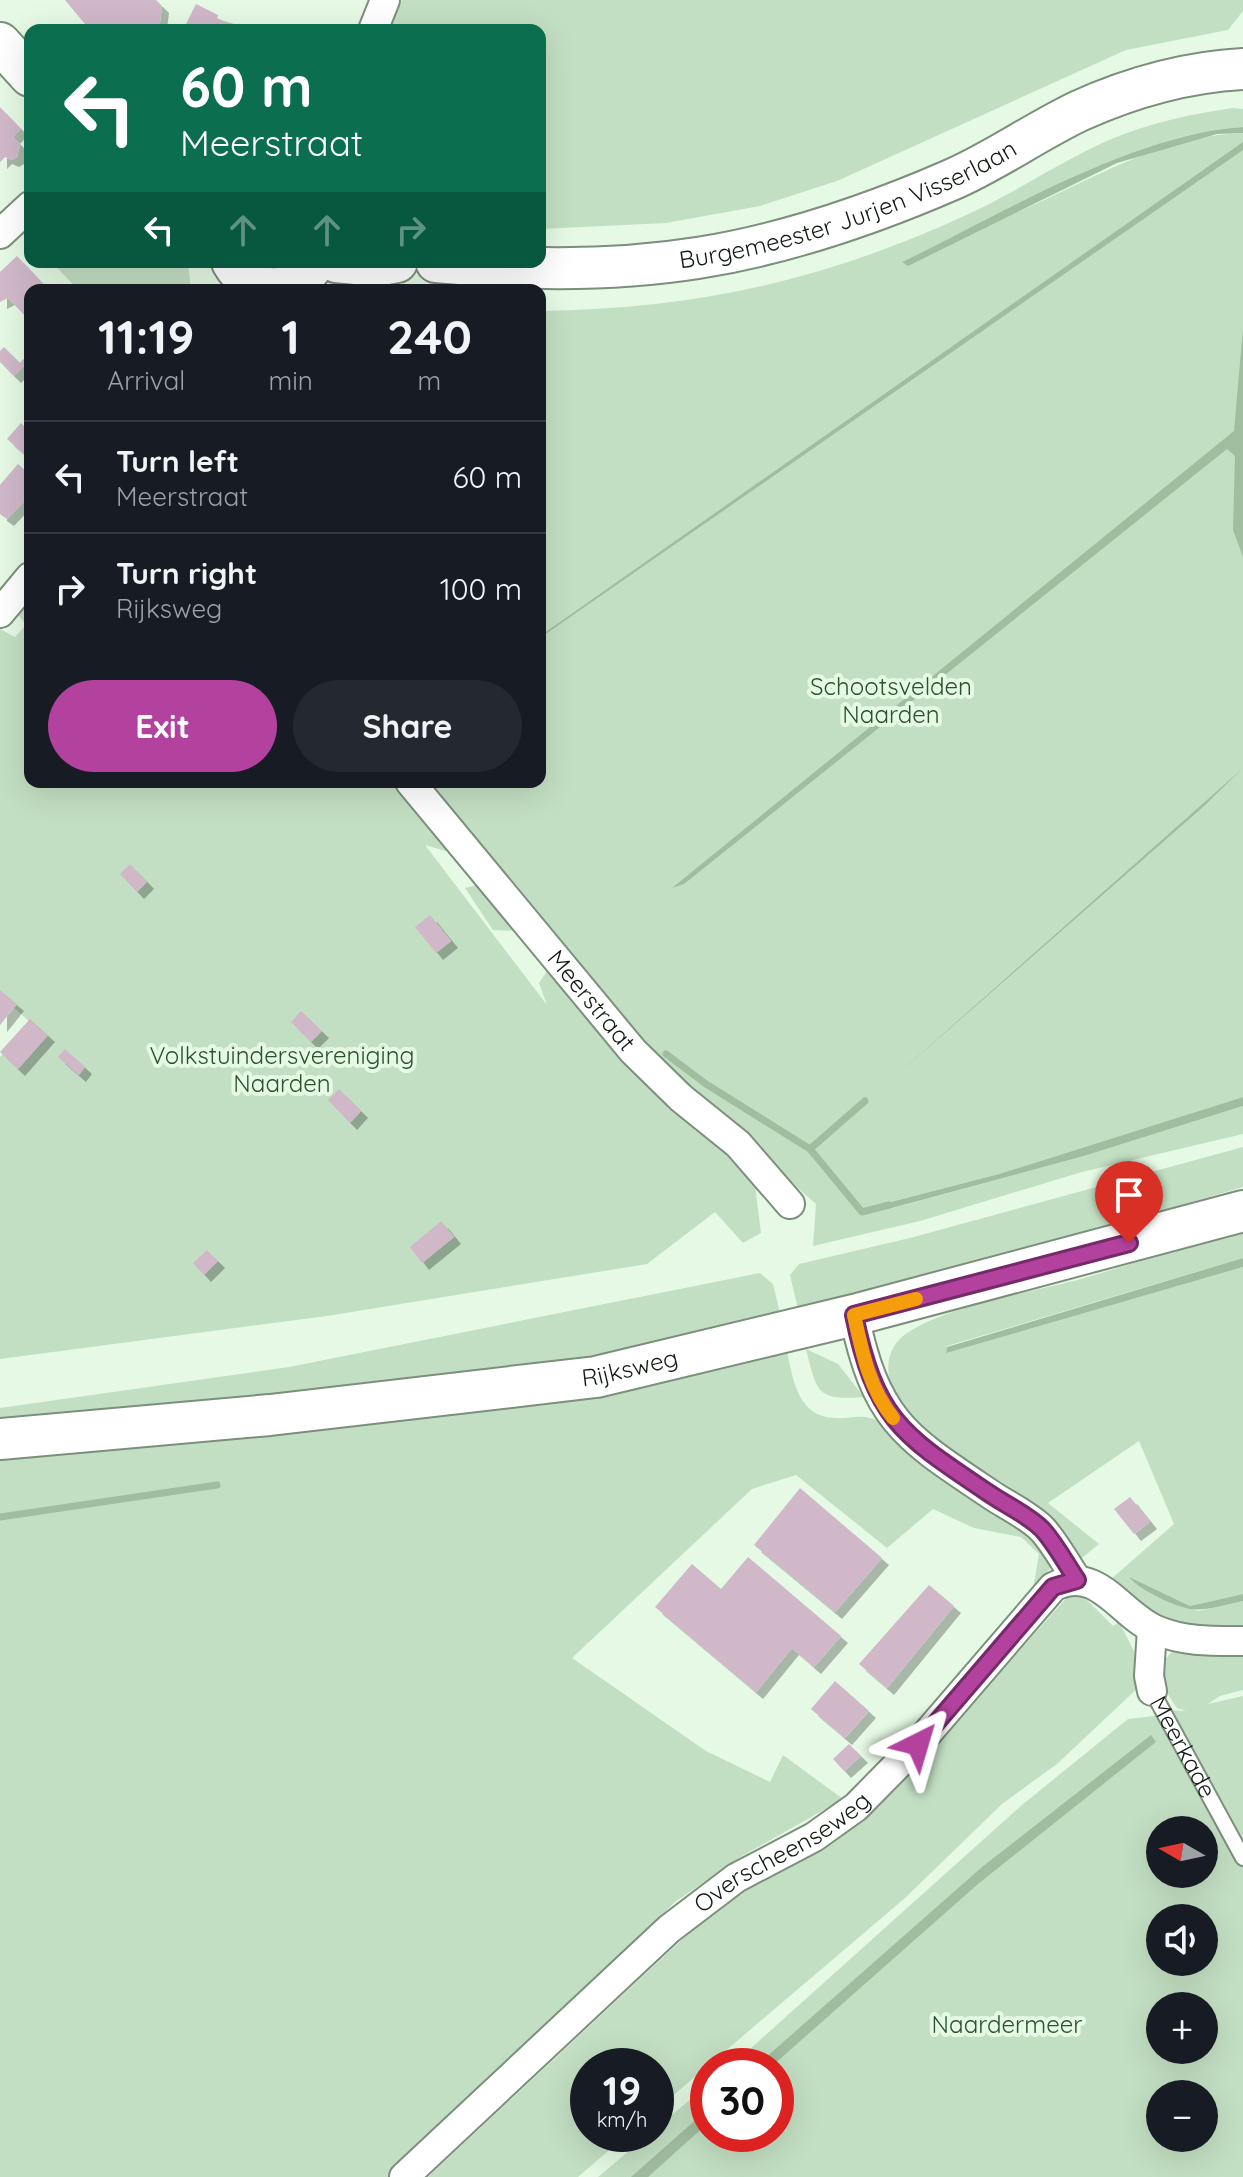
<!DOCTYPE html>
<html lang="en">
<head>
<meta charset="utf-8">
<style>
  :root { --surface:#171b24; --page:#242831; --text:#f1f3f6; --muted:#9ea1a6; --line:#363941; --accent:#b3429e }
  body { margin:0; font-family:Quicksand,sans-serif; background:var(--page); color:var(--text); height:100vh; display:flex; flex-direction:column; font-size:30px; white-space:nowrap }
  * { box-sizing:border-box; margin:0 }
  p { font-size:26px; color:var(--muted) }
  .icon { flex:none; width:44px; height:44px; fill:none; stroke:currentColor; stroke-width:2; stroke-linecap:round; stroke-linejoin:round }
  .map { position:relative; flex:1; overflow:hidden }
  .sheet { position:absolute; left:24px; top:284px; width:522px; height:504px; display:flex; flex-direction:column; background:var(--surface); border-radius:16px; box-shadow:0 8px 32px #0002 }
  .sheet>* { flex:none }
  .banner { position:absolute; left:24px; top:24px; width:522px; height:244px; border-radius:16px; box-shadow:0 8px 32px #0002; background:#0b6e4f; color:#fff; overflow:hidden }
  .needle { width:52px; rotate:279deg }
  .buttons { position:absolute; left:1146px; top:1816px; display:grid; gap:16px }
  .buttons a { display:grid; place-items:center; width:72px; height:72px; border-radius:50%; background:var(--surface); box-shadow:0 8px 32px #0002; font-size:40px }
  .speed { position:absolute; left:570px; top:2048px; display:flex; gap:16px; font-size:40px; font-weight:700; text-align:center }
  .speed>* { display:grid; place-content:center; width:104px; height:104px; border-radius:50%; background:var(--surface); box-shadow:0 8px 32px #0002; line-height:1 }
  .speed small { font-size:20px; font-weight:400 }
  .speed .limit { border:12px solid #d22; background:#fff; color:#111 }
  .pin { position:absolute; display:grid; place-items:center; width:68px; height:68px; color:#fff; margin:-82px -34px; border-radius:50% 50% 50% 0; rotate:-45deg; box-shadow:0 0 8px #0007 }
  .pin .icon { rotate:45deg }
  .me { position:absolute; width:88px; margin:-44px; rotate:40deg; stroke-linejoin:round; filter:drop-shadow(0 0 6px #0008) }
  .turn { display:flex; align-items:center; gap:28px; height:168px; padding:0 24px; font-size:36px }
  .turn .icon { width:104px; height:104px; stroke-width:2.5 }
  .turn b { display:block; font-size:56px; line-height:68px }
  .lanes { display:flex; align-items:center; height:76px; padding:0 24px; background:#0003; justify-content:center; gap:40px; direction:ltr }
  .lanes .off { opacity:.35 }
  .eta { display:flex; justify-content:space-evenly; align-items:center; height:136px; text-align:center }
  .eta b { font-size:48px; font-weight:800; line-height:56px }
  .cta { display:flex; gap:16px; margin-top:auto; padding:16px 24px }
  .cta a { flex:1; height:92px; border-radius:48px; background:var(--accent); color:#fff; font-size:32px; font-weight:800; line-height:92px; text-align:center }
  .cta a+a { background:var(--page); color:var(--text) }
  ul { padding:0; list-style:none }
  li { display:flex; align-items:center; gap:24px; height:112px; padding:0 24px; border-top:2px solid var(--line) }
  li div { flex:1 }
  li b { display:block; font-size:30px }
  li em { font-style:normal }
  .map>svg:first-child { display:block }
  .green { fill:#c3dfc3; fill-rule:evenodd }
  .water { fill:#a1bda0 }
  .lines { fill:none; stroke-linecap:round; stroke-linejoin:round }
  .stream { stroke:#a1bda0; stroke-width:7 }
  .building { fill:#d0b8c9; filter:url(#shadow) }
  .lane-casing { stroke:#7c8f7c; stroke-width:18 }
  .street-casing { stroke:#7c8f7c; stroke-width:32 }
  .secondary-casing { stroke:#7c8f7c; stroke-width:44 }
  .lane { stroke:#fff; stroke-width:14 }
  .street { stroke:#fff; stroke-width:28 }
  .secondary { stroke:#fff; stroke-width:40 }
  .route-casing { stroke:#742b67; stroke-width:20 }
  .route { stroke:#b3429e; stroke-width:14 }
  .slow { stroke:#f59e0b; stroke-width:14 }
  .labels { text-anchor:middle; stroke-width:8; stroke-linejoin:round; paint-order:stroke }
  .street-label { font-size:24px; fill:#141b14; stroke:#e5f9e4 }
  .park-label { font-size:24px; fill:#29532b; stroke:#e5f9e4 }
</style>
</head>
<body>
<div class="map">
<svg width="1243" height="2177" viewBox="0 0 1243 2177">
  <defs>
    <filter id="shadow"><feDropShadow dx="7" dy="7" stdDeviation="0" flood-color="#0004"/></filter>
  </defs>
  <rect width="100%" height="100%" fill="#e5f9e4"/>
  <path class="green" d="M 402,0 L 1243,0 L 1243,11 L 1228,30 L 1126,50 L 837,181 L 760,206 L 666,223 L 540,229 L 540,30 L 389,30 Z
    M 1233,108 L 1243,109 L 1243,127 C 1133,134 1002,214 902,262 C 949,242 996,222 1042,201 C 1106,171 1171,135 1243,133 L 1243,1097 L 999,1174 L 887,1203 L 893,1208 L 1084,1156 L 1243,1106 L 1243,1134 L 1082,1172 L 920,1221 L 813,1246 L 816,1204 L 669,1075 L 520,931 L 493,930 L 465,888 L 498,880 L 412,782 L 540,782 L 540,311 C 695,309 823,281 964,216 C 1014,194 1059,162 1109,140 C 1149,123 1190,114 1233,108 Z
    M 52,262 L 188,262 L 191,290 L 78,290 Z
    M 30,594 L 30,782 L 396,782 L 459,855 L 425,845 L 547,1005 L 539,983 L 551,965 L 754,1178 L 761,1233 L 743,1243 L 715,1212 L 647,1264 L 327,1316 L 0,1359 L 0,1057 L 31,1023 L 0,995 L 0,629 L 15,637 L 26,625 L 15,611 Z
    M 1243,1147 L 1243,1187 L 1058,1241 L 798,1309 L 790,1275 L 799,1264 L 910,1238 Z
    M 1243,1227 L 1243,1258 L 947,1346 L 946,1352 L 1243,1267 L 1243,1594 L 1190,1606 L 1131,1579 L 1198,1611 L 1243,1601 L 1243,1633 L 1160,1621 L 1109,1581 L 1174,1524 L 1139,1441 L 1048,1503 L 1099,1544 L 1082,1558 C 1030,1501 955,1471 905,1411 C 889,1392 880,1360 899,1340 C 928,1309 1037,1291 1081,1279 C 1136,1263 1189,1245 1243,1227 Z
    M 760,1273 L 773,1284 L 780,1313 L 658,1349 L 0,1431 L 0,1408 L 289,1367 Z
    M 806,1349 L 838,1364 L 864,1397 C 816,1401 817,1392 806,1349 Z
    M 787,1351 C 793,1380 798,1417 835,1418 C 850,1419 859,1414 874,1419 L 1035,1538 L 1054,1564 L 1033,1589 L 1039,1554 L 1021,1537 L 974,1528 L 933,1509 L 887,1548 L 796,1475 L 752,1489 L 572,1658 L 706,1751 L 770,1782 L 783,1755 L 843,1799 L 742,1856 L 675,1902 L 390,2177 L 0,2177 L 0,1453 Z
    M 1071,1593 L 1082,1595 L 1113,1626 L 1119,1622 L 1134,1651 L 1141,1685 L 1057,1764 L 1002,1804 L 905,1898 L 656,2110 L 656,2066 L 588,2066 L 588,2134 L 628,2134 L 578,2177 L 428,2177 L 718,1906 L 832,1839 L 889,1796 Z
    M 1174,1650 L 1243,1650 L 1243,1690 L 1220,1696 L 1208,1704 L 1243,1696 L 1243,2177 L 598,2177 L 649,2134 L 656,2134 L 656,2128 L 708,2085 L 708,2134 L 776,2134 L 776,2066 L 731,2066 L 1022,1805 L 1128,1719 L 1154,1716 L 1164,1710 L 1186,1711 L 1177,1708 C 1163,1688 1152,1669 1174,1650 ZM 1160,1830 L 1204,1830 L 1204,1874 L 1160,1874 ZM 1160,1918 L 1204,1918 L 1204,1962 L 1160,1962 ZM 1160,2006 L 1204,2006 L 1204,2050 L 1160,2050 ZM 1160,2094 L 1204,2094 L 1204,2138 L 1160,2138 Z"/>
  <path class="water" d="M 1243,127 L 1243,133 L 1217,134 L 1117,163 L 908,266 L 902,262 C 1001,214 1133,134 1243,127 Z
    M 1243,142 L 1243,150 L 540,638 L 540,636 Z
    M 1243,328 L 1243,557 L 1233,530 L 1235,456 L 1227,449 L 684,884 L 672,888 L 1234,431 Z
    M 1243,768 L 1203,807 L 891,1080 Z
    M 1243,1097 L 1243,1106 L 1084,1156 L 892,1208 L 887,1203 L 999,1174 Z
    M 1243,1258 L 1243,1267 L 946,1353 L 947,1347 Z
    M 1129,1577 L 1190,1606 L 1243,1594 L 1243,1601 C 1201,1610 1195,1616 1156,1596 C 1145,1590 1137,1586 1129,1577 Z
    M 1151,1735 L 1156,1742 L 978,1884 L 772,2066 L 756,2066 L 982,1867 Z
    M 708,2109 L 708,2123 L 648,2177 L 631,2177 Z"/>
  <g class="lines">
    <path class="stream" d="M 666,1054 L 706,1084 L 810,1149 L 862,1212 L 889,1205
      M 810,1149 L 865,1101
      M 0,1517 L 217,1485"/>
  </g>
  <path class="building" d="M 65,0 L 156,0 L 162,6 L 159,30 L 90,30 Z
    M 196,4 L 218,15 L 217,19 L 241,26 L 241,30 L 183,30 Z
    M 0,107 L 21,129 L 13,137 L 20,144 L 17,157 L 12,160 L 5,157 L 0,162 Z
    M 17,256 L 49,290 L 30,290 L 30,321 L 8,298 L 0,302 L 0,272 Z
    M 4,347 L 20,363 L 23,359 L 27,363 L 14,376 L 0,362 L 0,351 Z
    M 21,423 L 30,432 L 30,451 L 26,456 L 7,439 Z
    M 18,464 L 30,475 L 30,495 L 7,519 L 0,514 L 0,485 Z
    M 130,864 L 147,882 L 137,892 L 120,874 Z
    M 430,915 L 451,941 L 436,953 L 415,927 Z
    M 0,990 L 17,1004 L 0,1025 Z
    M 301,1011 L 322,1031 L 311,1042 L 291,1022 Z
    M 30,1019 L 48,1035 L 18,1069 L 0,1052 Z
    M 65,1049 L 85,1067 L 79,1075 L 58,1057 Z
    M 339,1089 L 361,1111 L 350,1123 L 328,1100 Z
    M 441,1221 L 454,1237 L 422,1263 L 410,1247 Z
    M 207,1250 L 218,1261 L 204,1275 L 193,1263 Z
    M 800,1488 L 882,1558 L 835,1612 L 754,1545 Z
    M 1130,1497 L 1150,1522 L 1134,1534 L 1114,1509 Z
    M 748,1557 L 841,1636 L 814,1667 L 792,1648 L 756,1692 L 655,1607 L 692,1564 L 721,1589 Z
    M 929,1585 L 954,1606 L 887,1688 L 859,1664 Z
    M 835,1681 L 869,1711 L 845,1738 L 811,1709 Z
    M 849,1744 L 861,1756 L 844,1771 L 833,1759 Z"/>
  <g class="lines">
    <g class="lane-casing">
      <g id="lane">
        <path id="s1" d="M 1152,1691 L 1243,1858"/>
      </g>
    </g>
    <g class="street-casing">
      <g id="street">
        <path d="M 373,30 L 385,0"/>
        <path d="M 0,234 L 30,206"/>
        <path d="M 0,613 L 30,577"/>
        <path id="s2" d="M 410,782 L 633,1051 L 681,1098 L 738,1144 L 790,1204"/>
        <path d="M 854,1315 C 876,1421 905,1437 990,1494 C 1006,1505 1028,1515 1042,1529 C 1055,1543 1066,1564 1077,1580"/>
        <path d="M 1152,1691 L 1149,1676 L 1152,1629"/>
        <path id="s3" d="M 404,2177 L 669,1929 L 736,1878 L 814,1837 L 856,1807 L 918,1744 L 1053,1587 C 1097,1563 1120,1615 1156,1630 C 1184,1642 1213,1641 1243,1641"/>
      </g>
    </g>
    <g class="secondary-casing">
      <g id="secondary">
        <path d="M 0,43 L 30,76"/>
        <path d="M 232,262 C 252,297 295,297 315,262"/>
        <path d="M 336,262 L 376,266 L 397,262"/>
        <path id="s4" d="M 436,262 C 633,281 769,259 951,180 C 995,161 1035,132 1079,111 C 1130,88 1187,72 1243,69"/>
        <path id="s5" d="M 0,1439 L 270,1415 L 596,1377 L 854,1315 L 1243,1211"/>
      </g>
    </g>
    <use href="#lane" class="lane"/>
    <use href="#street" class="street"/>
    <use href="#secondary" class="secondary"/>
  </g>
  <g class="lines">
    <g class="route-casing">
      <path id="route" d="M 918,1744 L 1053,1587 L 1077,1580 C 1066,1564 1055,1543 1042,1529 C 1028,1515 1006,1505 990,1494 C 904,1436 876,1422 854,1315 L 1129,1243"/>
    </g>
    <use href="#route" class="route"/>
    <path class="slow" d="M 893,1418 C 869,1388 862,1352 854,1315 L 916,1299"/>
  </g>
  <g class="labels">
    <g class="street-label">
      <text dy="8" stroke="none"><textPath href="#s4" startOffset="422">Burgemeester Jurjen Visserlaan</textPath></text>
      <text dy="8" stroke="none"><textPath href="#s2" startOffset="284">Meerstraat</textPath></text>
      <text dy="8" stroke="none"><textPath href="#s5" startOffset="634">Rijksweg</textPath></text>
      <text dy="8" stroke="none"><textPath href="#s1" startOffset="64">Meerkade</textPath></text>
      <text dy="8" stroke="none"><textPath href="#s3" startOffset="500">Overscheenseweg</textPath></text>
    </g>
    <g class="park-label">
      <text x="891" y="695">Schootsvelden<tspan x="891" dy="28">Naarden</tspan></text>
      <text x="282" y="1064">Volkstuindersvereniging<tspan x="282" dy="28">Naarden</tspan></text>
      <text x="1007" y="2033">Naardermeer</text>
    </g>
  </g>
</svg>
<div class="buttons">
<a><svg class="needle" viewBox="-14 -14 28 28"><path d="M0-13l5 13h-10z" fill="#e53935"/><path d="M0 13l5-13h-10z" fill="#9ea1a6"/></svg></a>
<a><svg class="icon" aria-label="sound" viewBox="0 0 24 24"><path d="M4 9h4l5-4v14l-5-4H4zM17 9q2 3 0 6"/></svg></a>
<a>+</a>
<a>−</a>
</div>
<div class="speed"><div>19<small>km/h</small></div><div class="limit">30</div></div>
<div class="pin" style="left:1129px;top:1243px;background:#d93025"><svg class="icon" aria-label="arrive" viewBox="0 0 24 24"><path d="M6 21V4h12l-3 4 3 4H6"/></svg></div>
<svg class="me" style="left:918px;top:1744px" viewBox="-20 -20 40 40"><path d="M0-17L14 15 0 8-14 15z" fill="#b3429e" stroke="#fff" stroke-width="4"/></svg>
<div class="banner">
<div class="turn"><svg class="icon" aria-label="left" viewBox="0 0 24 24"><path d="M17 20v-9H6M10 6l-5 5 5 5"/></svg><div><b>60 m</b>Meerstraat</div></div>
<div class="lanes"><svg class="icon" aria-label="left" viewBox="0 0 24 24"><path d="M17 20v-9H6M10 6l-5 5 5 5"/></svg><svg class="icon off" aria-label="ahead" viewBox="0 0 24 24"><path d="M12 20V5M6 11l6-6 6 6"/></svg><svg class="icon off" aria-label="ahead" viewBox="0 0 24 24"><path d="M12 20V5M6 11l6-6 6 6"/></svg><svg class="icon off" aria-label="right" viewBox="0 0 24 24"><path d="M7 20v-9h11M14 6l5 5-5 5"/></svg></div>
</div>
<section class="sheet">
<div class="eta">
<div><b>11:19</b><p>Arrival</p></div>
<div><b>1</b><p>min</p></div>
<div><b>240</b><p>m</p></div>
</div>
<ul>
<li><svg class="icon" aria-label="left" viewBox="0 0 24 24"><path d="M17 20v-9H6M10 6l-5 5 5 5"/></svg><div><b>Turn left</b><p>Meerstraat</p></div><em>60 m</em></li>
<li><svg class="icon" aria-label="right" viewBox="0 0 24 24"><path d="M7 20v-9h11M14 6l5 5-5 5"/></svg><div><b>Turn right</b><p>Rijksweg</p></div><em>100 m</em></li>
</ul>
<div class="cta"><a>Exit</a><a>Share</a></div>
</section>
</div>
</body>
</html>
